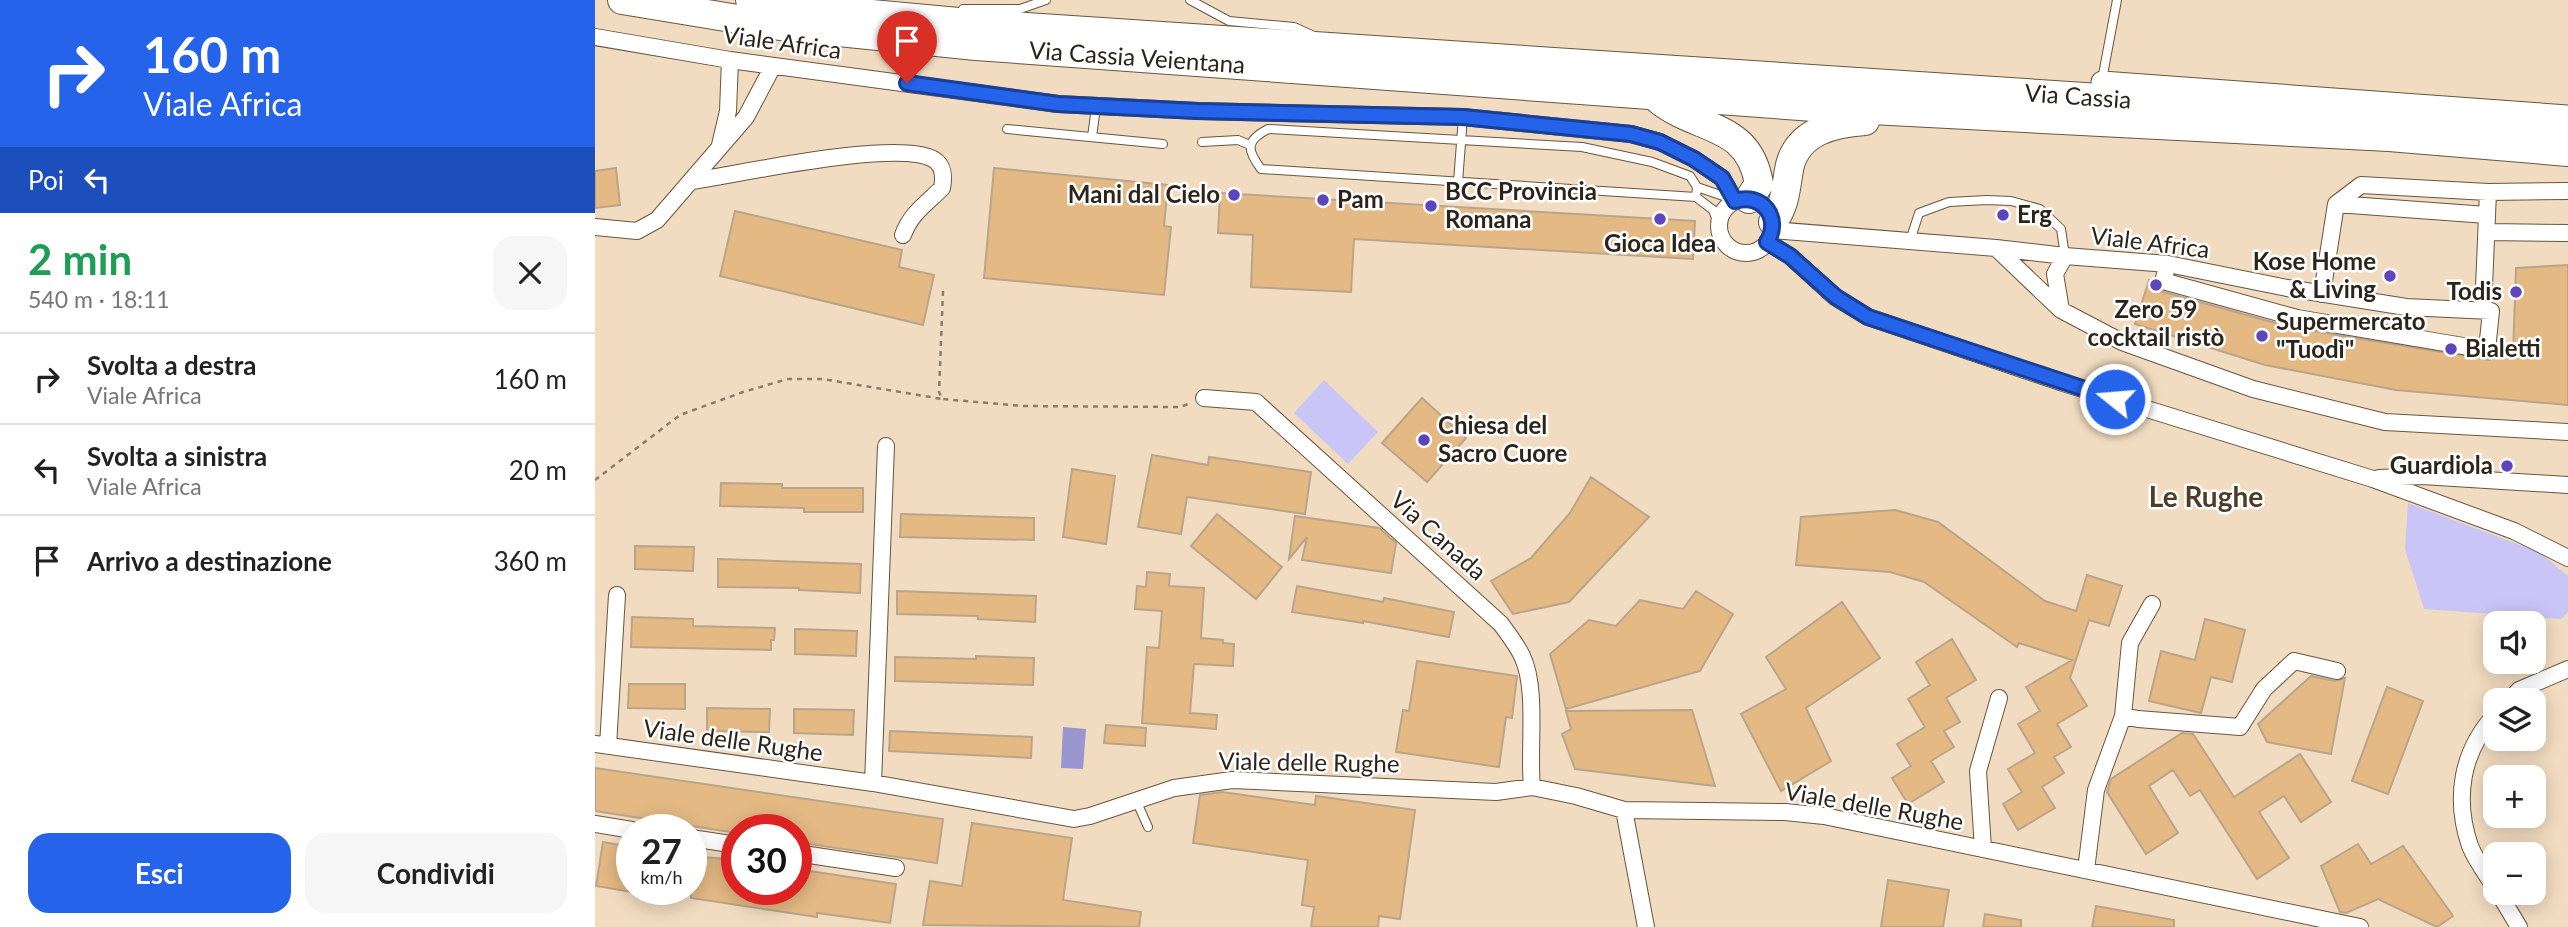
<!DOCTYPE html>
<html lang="it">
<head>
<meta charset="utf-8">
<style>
  :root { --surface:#fff; --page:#f6f6f6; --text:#222; --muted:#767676; --line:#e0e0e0; --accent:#2563eb }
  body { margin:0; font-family:Lato,sans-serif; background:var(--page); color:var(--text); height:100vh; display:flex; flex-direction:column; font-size:26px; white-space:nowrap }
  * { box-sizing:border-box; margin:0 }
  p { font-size:23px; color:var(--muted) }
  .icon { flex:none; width:38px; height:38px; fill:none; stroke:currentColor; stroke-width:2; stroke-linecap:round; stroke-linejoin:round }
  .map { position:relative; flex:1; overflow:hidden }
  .side { display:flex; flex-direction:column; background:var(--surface); width:595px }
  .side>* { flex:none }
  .guide { background:#2563eb; color:#fff; overflow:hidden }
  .buttons { position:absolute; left:1888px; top:611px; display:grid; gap:14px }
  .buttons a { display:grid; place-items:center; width:63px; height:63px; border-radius:14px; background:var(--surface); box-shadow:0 4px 18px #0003; font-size:35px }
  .speed { position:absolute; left:21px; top:814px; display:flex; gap:14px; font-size:35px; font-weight:700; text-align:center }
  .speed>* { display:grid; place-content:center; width:91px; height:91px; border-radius:50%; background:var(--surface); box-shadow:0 4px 18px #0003; line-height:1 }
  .speed small { font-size:18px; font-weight:400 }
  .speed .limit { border:10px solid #d22; background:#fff; color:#111 }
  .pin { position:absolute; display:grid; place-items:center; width:60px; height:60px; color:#fff; margin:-72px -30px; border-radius:50% 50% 50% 0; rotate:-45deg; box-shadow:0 0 7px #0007 }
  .pin .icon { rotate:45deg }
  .me { position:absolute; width:77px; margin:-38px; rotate:287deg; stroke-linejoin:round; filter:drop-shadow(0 0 5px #0008) }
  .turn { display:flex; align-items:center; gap:24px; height:147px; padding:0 28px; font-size:32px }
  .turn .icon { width:91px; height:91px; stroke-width:2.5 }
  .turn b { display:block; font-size:49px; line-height:60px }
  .then { display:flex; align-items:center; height:66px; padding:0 28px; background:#0003; gap:14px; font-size:26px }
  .round { display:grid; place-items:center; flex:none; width:74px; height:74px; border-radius:21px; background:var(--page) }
  .head { display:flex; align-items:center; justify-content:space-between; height:119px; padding:0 28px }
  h1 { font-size:42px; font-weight:700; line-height:52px; color:#1e9e55 }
  .cta { display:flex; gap:14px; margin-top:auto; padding:14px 28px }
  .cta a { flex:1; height:80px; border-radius:21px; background:var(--accent); color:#fff; font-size:28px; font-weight:700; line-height:80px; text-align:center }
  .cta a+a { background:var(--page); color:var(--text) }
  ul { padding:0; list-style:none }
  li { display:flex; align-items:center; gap:21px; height:91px; padding:0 28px; border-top:2px solid var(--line) }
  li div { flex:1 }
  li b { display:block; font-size:26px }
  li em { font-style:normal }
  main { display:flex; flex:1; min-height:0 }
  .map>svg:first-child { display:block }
  .green { fill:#c9c6f7 }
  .water { fill:#9a96d0 }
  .building { fill:#e4b984; stroke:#baa58b; stroke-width:2 }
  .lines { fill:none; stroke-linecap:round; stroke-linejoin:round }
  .lane-casing { stroke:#68553e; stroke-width:10 }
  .street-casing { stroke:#68553e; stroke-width:18 }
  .secondary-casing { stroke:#68553e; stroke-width:23 }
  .highway-casing { stroke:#68553e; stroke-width:30 }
  .path { stroke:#8c7d6b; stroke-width:2.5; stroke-dasharray:5 5; stroke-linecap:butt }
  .lane { stroke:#fff; stroke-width:8 }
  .street { stroke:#fff; stroke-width:16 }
  .secondary { stroke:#fff; stroke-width:21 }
  .highway { stroke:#fff; stroke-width:28 }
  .route-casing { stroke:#184099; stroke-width:18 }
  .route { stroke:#2563eb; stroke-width:12 }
  .poi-dot { fill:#5e44bd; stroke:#fff; stroke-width:2.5 }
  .labels { text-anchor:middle; stroke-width:5; stroke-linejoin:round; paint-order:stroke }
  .street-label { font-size:24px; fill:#2c241a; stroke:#fff }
  .poi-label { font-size:24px; font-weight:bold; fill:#2c241a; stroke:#fff; text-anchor:start }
  .quarter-label { font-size:28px; font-weight:bold; fill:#4e3c26; stroke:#fff }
</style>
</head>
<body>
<main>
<section class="side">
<div class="guide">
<div class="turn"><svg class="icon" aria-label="right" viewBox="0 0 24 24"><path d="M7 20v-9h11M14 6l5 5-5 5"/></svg><div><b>160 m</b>Viale Africa</div></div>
<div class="then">Poi<svg class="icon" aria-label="left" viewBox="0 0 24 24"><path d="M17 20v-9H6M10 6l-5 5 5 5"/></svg></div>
</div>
<div class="head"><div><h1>2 min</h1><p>540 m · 18:11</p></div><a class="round"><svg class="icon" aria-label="close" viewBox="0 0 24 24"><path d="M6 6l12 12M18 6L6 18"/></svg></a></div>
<ul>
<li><svg class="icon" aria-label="right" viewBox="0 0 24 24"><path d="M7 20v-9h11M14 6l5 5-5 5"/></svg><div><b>Svolta a destra</b><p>Viale Africa</p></div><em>160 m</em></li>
<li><svg class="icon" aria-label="left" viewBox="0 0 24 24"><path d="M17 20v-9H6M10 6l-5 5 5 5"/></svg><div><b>Svolta a sinistra</b><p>Viale Africa</p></div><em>20 m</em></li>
<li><svg class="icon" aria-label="arrive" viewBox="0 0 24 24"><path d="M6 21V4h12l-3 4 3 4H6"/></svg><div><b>Arrivo a destinazione</b></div><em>360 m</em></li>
</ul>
<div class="cta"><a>Esci</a><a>Condividi</a></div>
</section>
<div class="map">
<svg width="1973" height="927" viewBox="0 0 1973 927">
  <rect width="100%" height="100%" fill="#f2dcc1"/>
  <path class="green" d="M 729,380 L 783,432 L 753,464 L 699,413 Z
    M 1813,503 L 1944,552 L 1973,576 L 1973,612 L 1966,619 L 1829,609 L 1810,549 Z"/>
  <path class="water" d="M 468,727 L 491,729 L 488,769 L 466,768 Z"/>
  <path class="building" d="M 21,168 L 25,205 L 0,208 L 0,171 Z
    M 399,168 L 573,185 L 569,226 L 576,227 L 569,295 L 389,278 Z
    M 625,193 L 1100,221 L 1098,259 L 759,239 L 756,292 L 656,287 L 658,235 L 623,233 Z
    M 140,211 L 307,250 L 304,267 L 339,275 L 328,325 L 125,276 Z
    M 1973,265 L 1973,405 L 1801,390 L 1670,365 L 1540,324 L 1554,280 L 1565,291 L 1699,328 L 1895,360 L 1902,353 L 1918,354 L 1921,268 Z
    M 827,398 L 871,438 L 832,482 L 787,443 Z
    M 557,455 L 613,465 L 614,457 L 716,472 L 710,514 L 592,497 L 586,534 L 543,527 Z
    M 477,469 L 520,476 L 511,544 L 468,537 Z
    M 996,477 L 1054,517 L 974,602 L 918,614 L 896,581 L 936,558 L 975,513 Z
    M 126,483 L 187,484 L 187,488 L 268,488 L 268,512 L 209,512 L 209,508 L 125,506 Z
    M 1300,510 L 1343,522 L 1450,601 L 1481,611 L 1492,575 L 1527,586 L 1514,626 L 1494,620 L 1475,678 L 1492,706 L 1462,724 L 1476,747 L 1459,757 L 1469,773 L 1447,787 L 1460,808 L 1423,830 L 1408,804 L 1427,792 L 1413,769 L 1440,753 L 1423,724 L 1445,711 L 1431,687 L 1477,660 L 1424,643 L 1422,647 L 1329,582 L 1295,572 L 1201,565 L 1206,517 Z
    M 306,514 L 439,518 L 439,540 L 305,537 Z
    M 622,514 L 687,567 L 661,599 L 596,546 Z
    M 700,516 L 784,528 L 801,543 L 796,573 L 707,560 L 712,537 L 694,559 Z
    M 40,546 L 99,547 L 98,571 L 40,569 Z
    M 123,559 L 266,564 L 265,593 L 204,590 L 204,588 L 123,587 Z
    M 552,572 L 575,574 L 574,586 L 609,588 L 606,638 L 628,640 L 628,643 L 639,644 L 638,666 L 599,664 L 595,713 L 622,715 L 621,729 L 547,723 L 552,647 L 564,648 L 567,611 L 540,609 L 542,586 L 551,587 Z
    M 702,586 L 788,602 L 789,598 L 859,612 L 854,637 L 768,621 L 768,623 L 697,612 Z
    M 302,591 L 441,596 L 440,622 L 383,619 L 383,616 L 302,614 Z
    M 1101,591 L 1138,614 L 1105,671 L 971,709 L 955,654 L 994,620 L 1021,626 L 1045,600 L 1088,609 Z
    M 1247,602 L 1285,658 L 1211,708 L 1236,761 L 1186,791 L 1146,714 L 1191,689 L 1171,657 Z
    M 37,617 L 98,619 L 98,626 L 180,628 L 179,640 L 176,640 L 176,650 L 36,647 Z
    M 1610,619 L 1650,630 L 1637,682 L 1616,677 L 1606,713 L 1554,701 L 1566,651 L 1600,660 Z
    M 200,629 L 262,631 L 261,656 L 200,654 Z
    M 1357,639 L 1381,680 L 1351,698 L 1365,722 L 1349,731 L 1359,747 L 1336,761 L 1349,782 L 1313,804 L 1297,778 L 1316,766 L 1302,744 L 1330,727 L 1313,699 L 1335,685 L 1321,662 Z
    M 381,656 L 439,658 L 438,685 L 300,681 L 300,657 L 381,659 Z
    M 822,661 L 922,676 L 917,718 L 911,717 L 904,767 L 801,752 L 808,710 L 814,711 Z
    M 1716,676 L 1740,681 L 1750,678 L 1736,754 L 1672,742 L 1663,724 Z
    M 34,684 L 90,684 L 90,709 L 33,708 Z
    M 1792,687 L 1828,701 L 1793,794 L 1757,781 Z
    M 112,708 L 175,709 L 174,732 L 112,731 Z
    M 199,709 L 259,710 L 258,735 L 199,733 Z
    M 1097,710 L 1120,786 L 980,769 L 967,734 L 976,729 L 971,711 Z
    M 511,725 L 551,728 L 550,746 L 509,743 Z
    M 295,731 L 437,737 L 436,758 L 294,751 Z
    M 1587,733 L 1598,734 L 1639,797 L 1705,754 L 1736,802 L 1706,822 L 1689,796 L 1664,812 L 1694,858 L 1662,879 L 1605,790 L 1595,796 L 1578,770 L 1554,786 L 1583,833 L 1551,854 L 1512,792 L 1516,779 Z
    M 0,768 L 348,819 L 342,863 L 201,842 L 201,830 L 142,830 L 142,833 L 0,811 Z
    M 627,792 L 720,805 L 721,796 L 820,810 L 805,919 L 784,916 L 783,927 L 716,927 L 719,907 L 707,905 L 713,860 L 598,843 L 605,795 Z
    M 377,823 L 477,838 L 468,900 L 546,912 L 544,927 L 328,925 L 335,881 L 367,886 Z
    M 8,842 L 37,847 L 37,892 L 1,886 Z
    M 1763,844 L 1776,864 L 1808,846 L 1858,916 L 1842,927 L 1783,899 L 1751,913 L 1745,912 L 1726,866 Z
    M 96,856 L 142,860 L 142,889 L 201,889 L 201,869 L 301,884 L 295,923 L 222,913 L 222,917 L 96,898 Z
    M 1293,880 L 1354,890 L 1348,927 L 1286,927 Z
    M 1501,906 L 1579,920 L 1579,927 L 1497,927 Z
    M 1390,914 L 1426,920 L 1426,927 L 1388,927 Z"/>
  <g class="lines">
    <g class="lane-casing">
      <path id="lane" d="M 595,0 L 634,21 L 699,27 L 719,36
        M 368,9 L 425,9 L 451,0
        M 1507,80 L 1522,0
        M 412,129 L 568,144
        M 497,137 L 501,107
        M 607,142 L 643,140 L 655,145
        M 863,182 L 868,117
        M 1102,187 L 1131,197 L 1133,202
        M 1101,197 L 1102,187 L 1095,176 L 1057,162 L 987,147 L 673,129 C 650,141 652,150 666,169 L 1101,197 L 1118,210 L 1125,229
        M 1315,241 L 1324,213 L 1354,202 L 1392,200 L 1416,201 L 1445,209 L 1466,229 L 1470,256
        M 541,800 L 553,827"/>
    </g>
    <g class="street-casing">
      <path id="street" d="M 0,37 L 135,60 L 463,104 L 603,111 L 868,117 L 1036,134 L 1065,142 L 1099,159 L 1127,178 L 1140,201
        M 125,145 L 133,111 L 135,60
        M 97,181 C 145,174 301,139 338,159 C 349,165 349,178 347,188 C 331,204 316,213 308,235
        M1124 226a27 27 0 1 1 54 0a27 27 0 1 1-54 0Z
        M 1741,204 L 1892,215
        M 0,227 L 42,231 L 62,220 L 151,117 L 178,66
        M 1178,230 L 1401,248 L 1470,256
        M 1892,232 L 1973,233
        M 1172,242 L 1195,256 L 1240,297 L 1273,317 L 1468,383 L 1778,479 L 1919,531 L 1973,558
        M 1401,248 L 1466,310
        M 1573,264 L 1568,281 L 1702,318 L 1892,350 L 1896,311 L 1811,307 L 1692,288 L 1573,264 L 1470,256 L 1460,274 L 1466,310 L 1527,342 L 1658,389 L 1790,422 L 1973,432
        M 1727,294 L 1741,204 L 1766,185 L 1893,192
        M 1888,311 L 1893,192 L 1973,191
        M 609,398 L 661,402 L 906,624 C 913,634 922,645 927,656 C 943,688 933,750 937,787
        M 1784,478 L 1827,476 L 1973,485
        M 1915,700 L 1924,690 L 1973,669
        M 1900,715 C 1866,752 1859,799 1875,846 C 1881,861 1892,875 1900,888
        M 1528,716 L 1543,719 L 1645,727 L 1669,689 L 1699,661 L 1742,671
        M 0,744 L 278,783 L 479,819 L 495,816 L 579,788 L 637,780 L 901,792 L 937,787 L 981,796 L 1029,810 L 1190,812 L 1229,816 L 1765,927
        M 13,746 L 22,595
        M 278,783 L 291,446
        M 1029,810 L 1051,927
        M 0,824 L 37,830
        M 96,838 L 142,845
        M 1388,849 L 1383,771 L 1404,698
        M 201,853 L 301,868
        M 1491,870 L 1501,790 L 1528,716 L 1535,643 L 1557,604
        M 1903,892 L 1924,927"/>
    </g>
    <g class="secondary-casing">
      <path id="secondary" d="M 1507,82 L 1973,116"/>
    </g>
    <g class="highway-casing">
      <path id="highway" d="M 27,0 L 185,26 L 381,46 L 1219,107 L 1794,137 L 1973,152
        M 155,0 L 191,6 L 385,24 L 1793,117 L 1967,132
        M 1064,100 C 1104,132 1154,122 1164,184 L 1154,199
        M 1178,222 C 1192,202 1190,188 1195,165 C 1204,131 1239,123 1270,121"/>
    </g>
    <path class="path" d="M 348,291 L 344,392 L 347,399 L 428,406 L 585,407 L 596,403
      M 0,480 L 85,415 L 148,392 L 193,379 L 228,379 L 347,399"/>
    <use href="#lane" class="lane"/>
    <use href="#street" class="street"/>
    <use href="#secondary" class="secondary"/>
    <use href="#highway" class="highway"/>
  </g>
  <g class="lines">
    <g class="route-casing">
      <path id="route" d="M 312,83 L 463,104 L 603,111 L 868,117 L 1036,134 L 1065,142 L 1099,159 L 1127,178 L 1140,201 C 1167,192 1187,218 1172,242 L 1195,256 L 1241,297 L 1273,317 L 1520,399"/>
    </g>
    <use href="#route" class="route"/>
  </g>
  <g class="poi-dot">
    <circle cx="639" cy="195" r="7"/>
    <circle cx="728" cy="200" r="7"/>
    <circle cx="836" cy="206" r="7"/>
    <circle cx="1408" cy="215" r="7"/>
    <circle cx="1065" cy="219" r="7"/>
    <circle cx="1795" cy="276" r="7"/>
    <circle cx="1561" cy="285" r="7"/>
    <circle cx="1921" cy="292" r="7"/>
    <circle cx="1667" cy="336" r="7"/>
    <circle cx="1856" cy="349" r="7"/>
    <circle cx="829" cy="440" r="7"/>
    <circle cx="1912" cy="466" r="7"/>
  </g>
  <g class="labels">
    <g class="street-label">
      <text transform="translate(187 43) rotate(8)" y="8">Viale Africa</text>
      <text transform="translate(542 58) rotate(4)" y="8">Via Cassia Veientana</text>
      <text transform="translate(1483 97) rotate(4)" y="8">Via Cassia</text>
      <text transform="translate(1555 243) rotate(7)" y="8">Viale Africa</text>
      <text transform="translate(843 536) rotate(42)" y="8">Via Canada</text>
      <text transform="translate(138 741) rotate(8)" y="8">Viale delle Rughe</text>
      <text transform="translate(714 763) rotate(1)" y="8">Viale delle Rughe</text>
      <text transform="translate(1279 807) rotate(10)" y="8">Viale delle Rughe</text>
    </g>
    <g class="poi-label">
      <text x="850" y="200">BCC Provincia<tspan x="850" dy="28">Romana</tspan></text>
      <text x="625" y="203" text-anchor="end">Mani dal Cielo</text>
      <text x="742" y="208">Pam</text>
      <text x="1422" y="223">Erg</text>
      <text x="1065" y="252" text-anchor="middle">Gioca Idea</text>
      <text x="1781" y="270" text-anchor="end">Kose Home<tspan x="1781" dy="28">&amp; Living</tspan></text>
      <text x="1907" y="300" text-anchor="end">Todis</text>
      <text x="1561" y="318" text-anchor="middle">Zero 59<tspan x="1561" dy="28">cocktail ristò</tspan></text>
      <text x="1681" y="330">Supermercato<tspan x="1681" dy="28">"Tuodì"</tspan></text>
      <text x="1870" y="357">Bialetti</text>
      <text x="843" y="434">Chiesa del<tspan x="843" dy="28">Sacro Cuore</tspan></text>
      <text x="1898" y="474" text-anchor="end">Guardiola</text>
    </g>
    <g class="quarter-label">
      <text x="1611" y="507">Le Rughe</text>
    </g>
  </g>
</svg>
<div class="buttons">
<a><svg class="icon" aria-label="sound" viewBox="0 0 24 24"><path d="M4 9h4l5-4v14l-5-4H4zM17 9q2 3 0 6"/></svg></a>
<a><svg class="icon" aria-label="layers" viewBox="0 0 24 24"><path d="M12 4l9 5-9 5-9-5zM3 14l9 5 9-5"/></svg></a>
<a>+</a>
<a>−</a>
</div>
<div class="speed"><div>27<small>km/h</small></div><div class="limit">30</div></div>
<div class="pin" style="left:312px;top:83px;background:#d93025"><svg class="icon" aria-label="arrive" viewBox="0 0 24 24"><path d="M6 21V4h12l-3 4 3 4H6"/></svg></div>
<svg class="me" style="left:1520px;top:399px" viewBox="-20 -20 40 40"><circle r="17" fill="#2563eb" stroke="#fff" stroke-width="3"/><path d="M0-11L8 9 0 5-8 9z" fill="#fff"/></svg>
</div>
</main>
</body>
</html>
